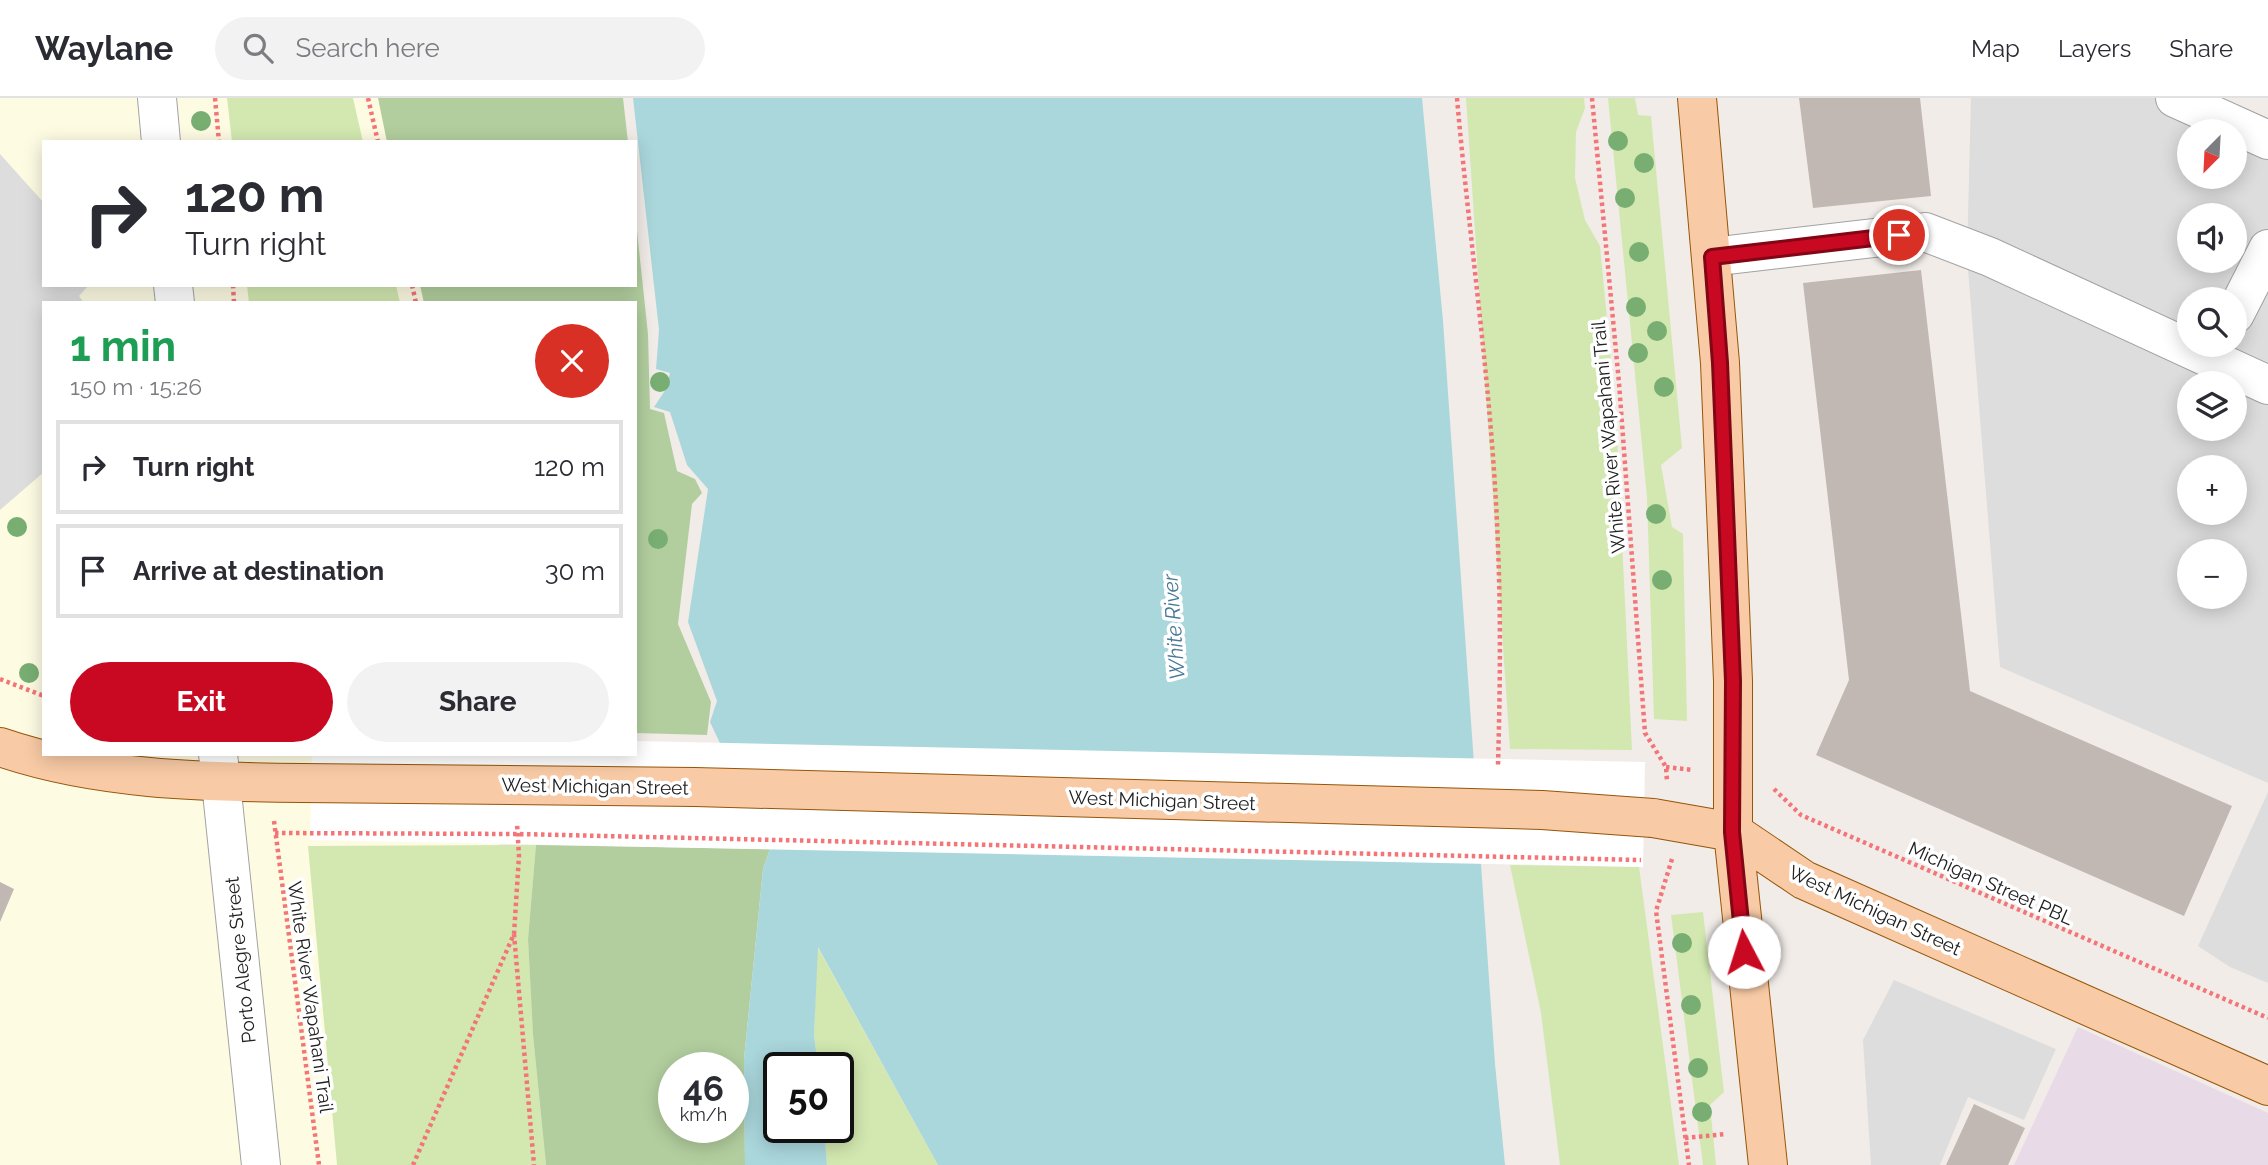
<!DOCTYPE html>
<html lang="en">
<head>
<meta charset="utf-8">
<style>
  :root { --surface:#fff; --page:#f2f2f3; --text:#2b2b33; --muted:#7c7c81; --line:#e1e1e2; --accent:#c80921 }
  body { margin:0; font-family:Raleway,sans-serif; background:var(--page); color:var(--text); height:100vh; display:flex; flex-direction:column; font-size:26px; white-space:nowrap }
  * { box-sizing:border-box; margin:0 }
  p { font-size:23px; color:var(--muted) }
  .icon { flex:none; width:38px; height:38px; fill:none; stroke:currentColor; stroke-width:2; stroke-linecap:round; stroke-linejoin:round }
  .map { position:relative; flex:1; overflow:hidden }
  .details { position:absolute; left:42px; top:203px; width:595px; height:455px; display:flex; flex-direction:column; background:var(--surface); border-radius:0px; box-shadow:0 4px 18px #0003 }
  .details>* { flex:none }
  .guide { position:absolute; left:42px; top:42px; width:595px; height:147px; border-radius:0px; box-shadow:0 4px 18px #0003; background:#fff; color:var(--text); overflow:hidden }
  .needle { width:46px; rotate:204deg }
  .buttons { position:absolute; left:2177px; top:21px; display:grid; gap:14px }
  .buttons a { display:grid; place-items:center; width:70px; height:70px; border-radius:50%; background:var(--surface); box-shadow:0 4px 18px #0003; font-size:35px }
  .speed { position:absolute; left:658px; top:954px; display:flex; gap:14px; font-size:35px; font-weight:700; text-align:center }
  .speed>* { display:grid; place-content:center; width:91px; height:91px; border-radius:50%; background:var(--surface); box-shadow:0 4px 18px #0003; line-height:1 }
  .speed small { font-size:18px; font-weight:400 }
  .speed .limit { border:4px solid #111; border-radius:10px; background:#fff; color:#111 }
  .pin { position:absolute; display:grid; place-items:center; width:60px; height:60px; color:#fff; margin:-30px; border:4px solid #fff; border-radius:50%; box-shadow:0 2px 7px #0007 }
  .me { position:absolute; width:77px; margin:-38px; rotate:355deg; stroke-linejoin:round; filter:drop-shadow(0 0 5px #0008) }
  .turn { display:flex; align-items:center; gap:24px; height:147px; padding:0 28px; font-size:32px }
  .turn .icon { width:91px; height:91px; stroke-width:2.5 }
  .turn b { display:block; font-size:49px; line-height:60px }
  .round { display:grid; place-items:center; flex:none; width:74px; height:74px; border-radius:37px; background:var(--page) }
  .overview { display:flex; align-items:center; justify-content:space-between; height:119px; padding:0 28px }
  h1 { font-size:42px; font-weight:700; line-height:52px; color:#1e9e55 }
  .cta { display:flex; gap:14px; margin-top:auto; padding:14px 28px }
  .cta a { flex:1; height:80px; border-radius:42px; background:var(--accent); color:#fff; font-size:28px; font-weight:700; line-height:80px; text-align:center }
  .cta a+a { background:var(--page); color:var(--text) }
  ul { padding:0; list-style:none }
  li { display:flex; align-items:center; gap:21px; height:94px; margin:0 14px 10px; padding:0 14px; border:4px solid var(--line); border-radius:0px }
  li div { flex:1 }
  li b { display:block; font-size:26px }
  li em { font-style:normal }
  header { display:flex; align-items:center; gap:42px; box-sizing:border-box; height:98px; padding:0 35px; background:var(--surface); border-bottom:2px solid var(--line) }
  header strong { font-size:33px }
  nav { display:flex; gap:38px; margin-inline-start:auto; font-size:24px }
  .search { width:490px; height:63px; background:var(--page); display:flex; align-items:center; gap:18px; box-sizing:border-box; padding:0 24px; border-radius:38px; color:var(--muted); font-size:26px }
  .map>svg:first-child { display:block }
  .industrial { fill:#e9dae8 }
  .education { fill:#fefbe3 }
  .grass { fill:#d2e8b0 }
  .forest { fill:#b2ce9e; fill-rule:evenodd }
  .parking { fill:#ddd; fill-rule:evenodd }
  .water { fill:#aad7dc }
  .pier { fill:#fff }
  .building { fill:#c1b8b4 }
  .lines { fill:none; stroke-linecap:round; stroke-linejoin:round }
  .minor-casing { stroke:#a2a2a2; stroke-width:40 }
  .major-casing { stroke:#965507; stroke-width:40 }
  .path { stroke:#f47578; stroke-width:4.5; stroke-dasharray:3.5 3.5; stroke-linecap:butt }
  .minor { stroke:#fff; stroke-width:38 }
  .major { stroke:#f8caa5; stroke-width:38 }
  .major-bridge-casing { stroke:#965507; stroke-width:40; stroke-linecap:butt }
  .major-bridge { stroke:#f8caa5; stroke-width:38 }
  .tree { fill:#78ae72 }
  .route-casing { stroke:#820615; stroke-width:18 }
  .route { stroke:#c80921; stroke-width:12 }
  .labels { text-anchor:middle; stroke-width:7; stroke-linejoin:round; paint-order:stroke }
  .street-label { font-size:19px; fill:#212121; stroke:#fff }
  .water-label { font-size:21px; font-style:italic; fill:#477896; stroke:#fff }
</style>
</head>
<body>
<header>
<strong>Waylane</strong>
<div class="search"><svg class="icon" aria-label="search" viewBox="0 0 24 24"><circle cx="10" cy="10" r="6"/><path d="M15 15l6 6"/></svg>Search here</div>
<nav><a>Map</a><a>Layers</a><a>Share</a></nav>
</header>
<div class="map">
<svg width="2268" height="1067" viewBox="0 0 2268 1067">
  <rect width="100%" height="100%" fill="#f1ece8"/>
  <path class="industrial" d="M 2078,929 L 2268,1015 L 2268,1067 L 2014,1067 Z"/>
  <path class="education" d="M 0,0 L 451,0 L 453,44 L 44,44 L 44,187 L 463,187 L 464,205 L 44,205 L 44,656 L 493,656 L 519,1067 L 0,1067 Z"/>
  <path class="grass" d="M 227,0 L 353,0 L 363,44 L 232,44 Z
    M 1466,0 L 1584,0 L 1585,10 L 1576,34 L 1575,80 L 1585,122 L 1600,148 L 1616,315 L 1632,652 L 1510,651 Z
    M 1608,0 L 1635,0 L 1638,17 L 1651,18 L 1682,350 L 1661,367 L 1672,429 L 1683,436 L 1687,623 L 1654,621 L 1647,399 Z
    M 247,187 L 396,187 L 400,205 L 249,205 Z
    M 536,747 L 528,841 L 533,937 L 546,1067 L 337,1067 L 308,748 Z
    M 1510,767 L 1639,769 L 1679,1067 L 1560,1067 L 1541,915 Z
    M 1703,814 L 1724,994 L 1710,1007 L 1716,1067 L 1703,1067 L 1671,817 Z
    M 817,848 L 938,1067 L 827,1067 L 824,1029 L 838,1029 L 838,970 L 818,969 L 814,937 Z"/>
  <path class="forest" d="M 378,0 L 623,0 L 628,44 L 387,44 Z
    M 635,114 L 648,236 L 650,311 L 664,315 L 677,373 L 695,381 L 702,395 L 692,406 L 678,526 L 711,604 L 707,637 L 635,635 L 635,205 L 424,205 L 420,187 L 635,187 Z
    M 536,747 L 770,751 L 763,771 L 744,961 L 745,1067 L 546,1067 L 533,937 L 528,841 ZM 674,970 L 733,970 L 733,1029 L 674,1029 Z"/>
  <path class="parking" d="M 1971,0 L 2217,0 L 2268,23 L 2268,685 L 2000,569 L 1967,159 ZM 2189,33 L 2235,33 L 2235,79 L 2189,79 ZM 2189,117 L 2235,117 L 2235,163 L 2189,163 ZM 2189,201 L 2235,201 L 2235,247 L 2189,247 ZM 2189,285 L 2235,285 L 2235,331 L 2189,331 ZM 2189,369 L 2235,369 L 2235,415 L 2189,415 ZM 2189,453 L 2235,453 L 2235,499 L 2189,499 Z
    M 0,56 L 44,105 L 44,187 L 89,187 L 79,198 L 84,205 L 44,205 L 44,374 L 0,412 Z
    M 2268,694 L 2268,885 L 2230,869 L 2198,848 Z
    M 1894,882 L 2056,951 L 2024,1022 L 1968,999 L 1940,1067 L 1871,1067 L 1863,942 Z"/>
  <path class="water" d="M 633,0 L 1422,0 L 1443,223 L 1495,966 L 1505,1067 L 938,1067 L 818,849 L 814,937 L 818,969 L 779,970 L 779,1029 L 824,1029 L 827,1067 L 745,1067 L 744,961 L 763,771 L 770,751 L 710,624 L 717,603 L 688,524 L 708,391 L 687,367 L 670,314 L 654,309 L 666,291 L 670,275 L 656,271 L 659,232 Z"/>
  <path class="pier" d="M 635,643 L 1645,664 L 1643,769 L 310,742 L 312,656 L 635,656 Z"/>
  <path class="building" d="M 1799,0 L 1920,0 L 1931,98 L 1813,110 Z
    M 1921,172 L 1970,593 L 2232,708 L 2184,818 L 1816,657 L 1849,582 L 1803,185 Z
    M 0,784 L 14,791 L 0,824 Z
    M 1974,1006 L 2025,1030 L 2008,1067 L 1946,1067 Z"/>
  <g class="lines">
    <g class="minor-casing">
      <path id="minor" d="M 157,0 L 161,44
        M 2175,0 L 2268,42
        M 1711,159 L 1925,134 L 1990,159 L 2268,287
        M 173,187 L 175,205
        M 2235,216 L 2268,151
        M 218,656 L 261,1067"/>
    </g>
    <g class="major-casing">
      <path id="major" d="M 1697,0 L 1720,265 L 1733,583 L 1733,734 L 1768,1067
        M 0,649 C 96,682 201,684 302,685
        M 1653,720 L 1733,734 L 1804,782 L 2268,988"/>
    </g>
    <path class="path" d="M 215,0 L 219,44
      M 368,0 L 378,44
      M 1457,0 C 1470,150 1493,299 1498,450 C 1501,522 1500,595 1498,667
      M 1592,0 L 1619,285 L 1645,635 L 1666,669 L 1667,683
      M 233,187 L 234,205
      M 412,187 L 416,205
      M 0,581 L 44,598
      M 1666,669 L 1693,672
      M 1774,691 L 1801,717 L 2268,920
      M 274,723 L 319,1067
      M 275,735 L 518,736 L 1641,762
      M 1672,761 L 1656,813 L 1689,1067
      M 514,836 L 534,1067
      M 1685,1040 L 1726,1036
      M 413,1067 L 514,836 L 519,758 L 517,725"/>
    <use href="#minor" class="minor"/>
    <use href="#major" class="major"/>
    <g class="major-bridge-casing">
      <path id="major-bridge" d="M 302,685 L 695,689 L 1542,712 L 1653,720"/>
    </g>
    <use href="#major-bridge" class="major-bridge"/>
  </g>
  <g class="tree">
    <circle cx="201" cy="23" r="10"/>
    <circle cx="1618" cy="43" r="10"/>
    <circle cx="1644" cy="65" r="10"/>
    <circle cx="1625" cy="100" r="10"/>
    <circle cx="1639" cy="154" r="10"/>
    <circle cx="1636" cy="209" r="10"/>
    <circle cx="1657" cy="233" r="10"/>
    <circle cx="1638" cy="255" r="10"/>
    <circle cx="660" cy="284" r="10"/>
    <circle cx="1664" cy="289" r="10"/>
    <circle cx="1656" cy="416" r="10"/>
    <circle cx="17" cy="429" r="10"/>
    <circle cx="658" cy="441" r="10"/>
    <circle cx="1662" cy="482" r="10"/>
    <circle cx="29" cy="575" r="10"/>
    <circle cx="1682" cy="845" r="10"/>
    <circle cx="1691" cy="907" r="10"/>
    <circle cx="1698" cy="970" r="10"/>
    <circle cx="1702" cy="1014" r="10"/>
  </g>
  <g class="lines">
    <g class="route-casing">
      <path id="route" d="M 1744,854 L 1732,734 L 1733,583 L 1720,265 L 1712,159 L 1899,137"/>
    </g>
    <use href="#route" class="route"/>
  </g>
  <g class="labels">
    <g class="street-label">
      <text transform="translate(1608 339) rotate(-95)" y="7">White River Wapahani Trail</text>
      <text transform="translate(595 688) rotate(1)" y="7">West Michigan Street</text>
      <text transform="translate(1162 702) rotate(2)" y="7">West Michigan Street</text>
      <text transform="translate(1991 785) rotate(24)" y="7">Michigan Street PBL</text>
      <text transform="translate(1875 812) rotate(25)" y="7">West Michigan Street</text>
      <text transform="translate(240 862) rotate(-96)" y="7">Porto Alegre Street</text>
      <text transform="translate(311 899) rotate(82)" y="7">White River Wapahani Trail</text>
    </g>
    <g class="water-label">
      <text transform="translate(1174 529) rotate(-94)" y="7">White River</text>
    </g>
  </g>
</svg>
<div class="buttons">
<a><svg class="needle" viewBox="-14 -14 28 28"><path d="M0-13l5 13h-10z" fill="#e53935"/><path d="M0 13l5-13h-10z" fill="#7c7c81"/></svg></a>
<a><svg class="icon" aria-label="sound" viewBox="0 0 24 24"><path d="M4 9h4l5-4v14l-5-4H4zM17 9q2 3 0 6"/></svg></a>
<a><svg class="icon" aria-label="search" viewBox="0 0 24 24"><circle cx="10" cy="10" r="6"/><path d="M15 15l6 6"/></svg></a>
<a><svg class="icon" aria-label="layers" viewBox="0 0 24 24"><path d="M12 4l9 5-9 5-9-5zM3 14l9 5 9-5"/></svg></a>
<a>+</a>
<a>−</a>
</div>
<div class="speed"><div>46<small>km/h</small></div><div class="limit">50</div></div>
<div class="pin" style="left:1899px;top:137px;background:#d93025"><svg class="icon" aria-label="arrive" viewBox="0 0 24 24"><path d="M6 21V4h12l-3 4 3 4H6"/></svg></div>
<svg class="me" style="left:1744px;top:854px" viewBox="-20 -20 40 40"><circle r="19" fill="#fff"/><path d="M0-13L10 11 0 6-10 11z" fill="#c80921"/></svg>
<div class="guide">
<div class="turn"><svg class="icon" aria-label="right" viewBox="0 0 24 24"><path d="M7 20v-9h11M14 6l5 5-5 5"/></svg><div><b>120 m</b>Turn right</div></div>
</div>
<section class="details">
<div class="overview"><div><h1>1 min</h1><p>150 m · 15:26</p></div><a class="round" style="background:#d93025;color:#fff"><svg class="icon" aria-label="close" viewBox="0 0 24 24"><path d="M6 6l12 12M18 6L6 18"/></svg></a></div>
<ul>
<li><svg class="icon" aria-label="right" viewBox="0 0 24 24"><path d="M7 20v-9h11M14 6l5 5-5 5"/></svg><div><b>Turn right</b></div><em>120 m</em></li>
<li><svg class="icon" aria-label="arrive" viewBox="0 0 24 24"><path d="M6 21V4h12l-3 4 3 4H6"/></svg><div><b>Arrive at destination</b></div><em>30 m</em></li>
</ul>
<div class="cta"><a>Exit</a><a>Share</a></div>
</section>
</div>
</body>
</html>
